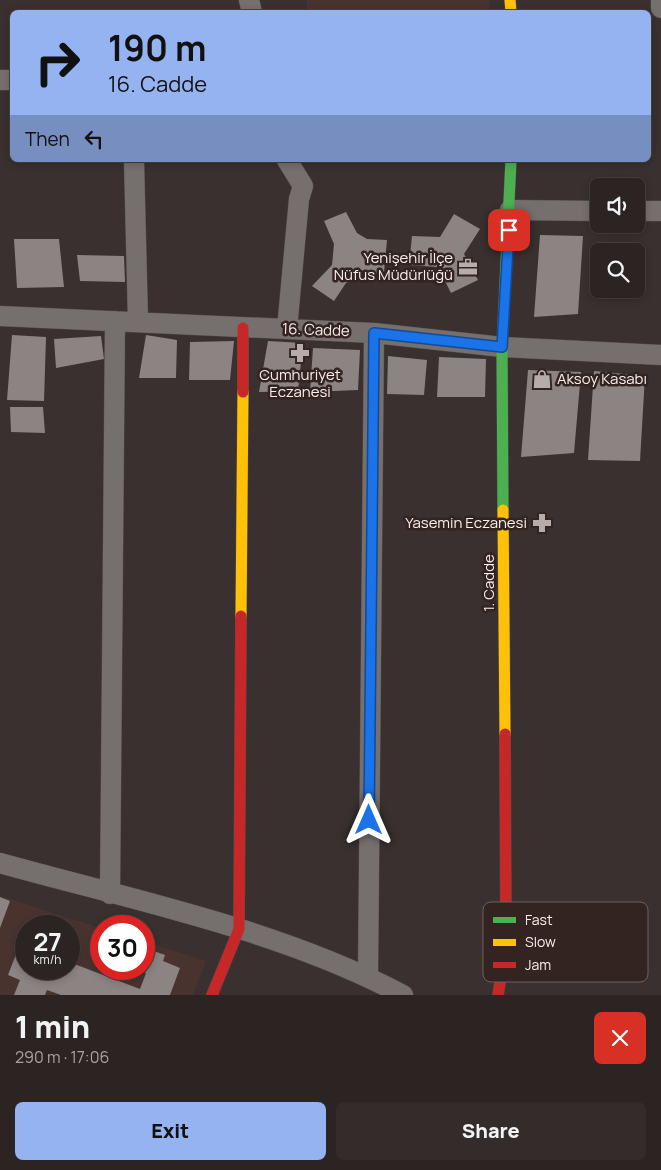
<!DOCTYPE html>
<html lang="en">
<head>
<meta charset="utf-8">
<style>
  :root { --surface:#2b2423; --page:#332c2b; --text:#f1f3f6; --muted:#a6a4a6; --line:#474141; --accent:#95b2f1 }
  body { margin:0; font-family:Manrope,sans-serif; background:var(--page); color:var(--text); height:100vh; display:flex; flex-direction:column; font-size:19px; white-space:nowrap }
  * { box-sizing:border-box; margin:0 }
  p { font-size:16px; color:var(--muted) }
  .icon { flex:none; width:28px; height:28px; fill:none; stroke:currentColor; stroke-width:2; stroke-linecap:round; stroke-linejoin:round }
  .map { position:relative; height:995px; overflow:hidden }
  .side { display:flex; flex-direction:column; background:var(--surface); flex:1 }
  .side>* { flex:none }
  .guide { position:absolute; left:10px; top:10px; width:641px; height:152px; border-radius:8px; box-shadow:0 2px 8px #0003,0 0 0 1px var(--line); background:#95b2f1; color:#111; overflow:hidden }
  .controls { position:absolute; left:590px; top:178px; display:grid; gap:10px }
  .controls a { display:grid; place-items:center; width:55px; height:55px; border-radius:8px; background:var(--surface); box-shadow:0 2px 8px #0003,0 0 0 1px var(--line); font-size:25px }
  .speed { position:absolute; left:15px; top:915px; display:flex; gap:10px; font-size:25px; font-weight:700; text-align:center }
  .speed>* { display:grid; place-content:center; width:65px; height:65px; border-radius:50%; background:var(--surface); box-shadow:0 2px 8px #0003,0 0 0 1px var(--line); line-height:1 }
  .speed small { font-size:12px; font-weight:400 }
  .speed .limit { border:8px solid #d22; background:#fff; color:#111 }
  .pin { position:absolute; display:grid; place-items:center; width:42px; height:42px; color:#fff; margin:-21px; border-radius:10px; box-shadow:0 2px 8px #0006 }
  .me { position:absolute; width:55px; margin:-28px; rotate:0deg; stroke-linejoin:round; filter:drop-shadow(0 0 4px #0008) }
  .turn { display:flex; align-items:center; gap:18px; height:105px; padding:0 15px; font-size:22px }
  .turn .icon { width:65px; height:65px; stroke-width:2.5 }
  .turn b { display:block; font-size:35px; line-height:42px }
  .then { display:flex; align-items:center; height:48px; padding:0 15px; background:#0003; gap:10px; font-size:19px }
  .round { display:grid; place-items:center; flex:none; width:52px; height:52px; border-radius:8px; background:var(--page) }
  .overview { display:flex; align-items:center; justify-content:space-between; height:85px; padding:0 15px }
  h1 { font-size:30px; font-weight:800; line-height:38px }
  .action { display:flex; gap:10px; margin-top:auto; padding:10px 15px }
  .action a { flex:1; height:58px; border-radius:8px; background:var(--accent); color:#111; font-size:20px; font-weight:800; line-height:58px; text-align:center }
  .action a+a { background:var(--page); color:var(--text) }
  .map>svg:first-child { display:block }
  .built { fill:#48332f; fill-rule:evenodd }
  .building { fill:#8c8483 }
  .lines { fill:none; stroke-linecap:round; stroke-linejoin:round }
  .street-casing { stroke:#534c4a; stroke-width:21 }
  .fast-casing { stroke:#534c4a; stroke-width:12 }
  .slow-casing { stroke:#534c4a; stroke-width:12 }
  .jam-casing { stroke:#534c4a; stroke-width:12 }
  .street { stroke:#756f6e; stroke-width:20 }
  .fast { stroke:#4caf50; stroke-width:11 }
  .slow { stroke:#ffc107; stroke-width:11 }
  .jam { stroke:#c62828; stroke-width:11 }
  .route-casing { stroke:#114b97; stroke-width:12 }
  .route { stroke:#1a73e8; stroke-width:9 }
  .labels { text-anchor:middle; stroke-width:5; stroke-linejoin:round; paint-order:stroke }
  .poi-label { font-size:15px; fill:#f9eeec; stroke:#332321; text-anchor:end }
  .street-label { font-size:15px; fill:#f9eeec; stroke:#332321 }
  .key { fill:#332321; stroke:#6e605e; stroke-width:1 }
  .key-label { font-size:14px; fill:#f9eeec }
</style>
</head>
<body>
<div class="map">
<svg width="661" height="995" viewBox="0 0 661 995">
  <rect width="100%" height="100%" fill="#39302f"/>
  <path class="built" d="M 307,0 L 489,0 L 490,12 L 307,12 Z
    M 0,896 L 101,928 L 101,969 L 144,969 L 144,941 L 206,961 L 193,995 L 0,995 ZM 26,926 L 69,926 L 69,969 L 26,969 Z"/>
  <path class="building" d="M 346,212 L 357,233 L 367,239 L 387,240 L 384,272 L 346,283 L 334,301 L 312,286 L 332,265 L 334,244 L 324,221 Z
    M 454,214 L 480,229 L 464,254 L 478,280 L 451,293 L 438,267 L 409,265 L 412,236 L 440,237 Z
    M 540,235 L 583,236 L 578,314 L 534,317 Z
    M 14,239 L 59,239 L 64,287 L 17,288 Z
    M 77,255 L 124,256 L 125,282 L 80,281 Z
    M 12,335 L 46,337 L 44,401 L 7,400 Z
    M 146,335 L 177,340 L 176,378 L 139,378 Z
    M 101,336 L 104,359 L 56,368 L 54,339 Z
    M 234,341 L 230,380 L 189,380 L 190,342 Z
    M 268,341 L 303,343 L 298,391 L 259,392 Z
    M 313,348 L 360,350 L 358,390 L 310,392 Z
    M 388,356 L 427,360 L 424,395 L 387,394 Z
    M 439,357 L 486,359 L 485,397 L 437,397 Z
    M 528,370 L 581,372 L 574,453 L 521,457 Z
    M 594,371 L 645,376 L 640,461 L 588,460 Z
    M 10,407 L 43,407 L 45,433 L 11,432 Z
    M 0,897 L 10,901 L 0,928 Z
    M 20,944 L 26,946 L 26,969 L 69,969 L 69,962 L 140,989 L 146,973 L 136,969 L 144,969 L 145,948 L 165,955 L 163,961 L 180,968 L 170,995 L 61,995 L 47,990 L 45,995 L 14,995 L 20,980 L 8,975 Z"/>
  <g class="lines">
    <g class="street-casing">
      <path id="street" d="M 249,0 L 252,12
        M 661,0 L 661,8
        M 0,80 L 12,80
        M 134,160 L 138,321
        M 510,210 L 599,211
        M 636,211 L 661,211
        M 0,316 L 374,333 L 502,347 L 661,355
        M 287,329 L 299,199 L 303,186 L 287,160
        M 0,863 C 133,900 281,930 403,995
        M 110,894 L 115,321
        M 368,976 L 374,333"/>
    </g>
    <g class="fast-casing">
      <path id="fast" d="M 503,510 L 502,347 L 511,160"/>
    </g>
    <g class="slow-casing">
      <path id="slow" d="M 510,0 L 511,12
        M 503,510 L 505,734
        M 241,616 L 243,392"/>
    </g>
    <g class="jam-casing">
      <path id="jam" d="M 243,392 L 243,328
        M 212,995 L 239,929 L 241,616
        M 498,995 L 506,946 L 505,734"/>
    </g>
    <use href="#street" class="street"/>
    <use href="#fast" class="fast"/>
    <use href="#slow" class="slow"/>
    <use href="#jam" class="jam"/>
  </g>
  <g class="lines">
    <g class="route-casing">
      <path id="route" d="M 369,820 L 374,333 L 502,347 L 509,230"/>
    </g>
    <use href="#route" class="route"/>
  </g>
  <defs>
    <g id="office-bare" transform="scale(1.5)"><path d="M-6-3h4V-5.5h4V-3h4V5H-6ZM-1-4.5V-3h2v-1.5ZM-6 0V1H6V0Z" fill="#b6acaa" stroke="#332321" stroke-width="2.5" paint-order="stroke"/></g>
    <g id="pharmacy-bare" transform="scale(1.5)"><path d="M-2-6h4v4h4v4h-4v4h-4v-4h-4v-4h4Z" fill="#b6acaa" stroke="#332321" stroke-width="2.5" paint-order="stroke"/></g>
    <g id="shop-bare" transform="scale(1.5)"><path d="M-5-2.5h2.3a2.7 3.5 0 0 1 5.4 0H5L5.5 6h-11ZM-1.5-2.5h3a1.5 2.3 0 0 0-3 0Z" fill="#b6acaa" stroke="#332321" stroke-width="2.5" paint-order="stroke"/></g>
  </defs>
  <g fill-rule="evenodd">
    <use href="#office-bare" x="468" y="267"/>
    <use href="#pharmacy-bare" x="300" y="353"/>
    <use href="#shop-bare" x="542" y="379"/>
    <use href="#pharmacy-bare" x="542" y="523"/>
  </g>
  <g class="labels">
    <g class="poi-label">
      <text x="453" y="263">Yenişehir İlçe<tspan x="453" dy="17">Nüfus Müdürlüğü</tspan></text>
      <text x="300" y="380" text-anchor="middle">Cumhuriyet<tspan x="300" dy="17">Eczanesi</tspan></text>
      <text x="557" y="384" text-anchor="start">Aksoy Kasabı</text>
      <text x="527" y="528">Yasemin Eczanesi</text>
    </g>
    <g class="street-label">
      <text transform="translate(316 330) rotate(2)" y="5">16. Cadde</text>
      <text transform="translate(489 583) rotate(-90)" y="5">1. Cadde</text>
    </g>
  </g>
  <rect x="483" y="902" width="165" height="80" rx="8" class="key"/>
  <rect x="493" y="917" width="23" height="6" fill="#4caf50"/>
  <rect x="493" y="939" width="23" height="7" fill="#ffc107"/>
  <rect x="493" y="962" width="23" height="6" fill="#c62828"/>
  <g class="key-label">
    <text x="525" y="925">Fast</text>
    <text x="525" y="947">Slow</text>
    <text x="525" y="970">Jam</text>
  </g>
</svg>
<div class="controls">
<a><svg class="icon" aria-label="sound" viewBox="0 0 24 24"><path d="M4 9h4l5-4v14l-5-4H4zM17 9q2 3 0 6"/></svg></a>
<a><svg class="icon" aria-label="search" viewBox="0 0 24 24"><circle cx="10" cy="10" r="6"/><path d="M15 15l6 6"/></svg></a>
</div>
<div class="speed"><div>27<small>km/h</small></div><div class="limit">30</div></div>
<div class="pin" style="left:509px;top:230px;background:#d93025"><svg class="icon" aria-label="arrive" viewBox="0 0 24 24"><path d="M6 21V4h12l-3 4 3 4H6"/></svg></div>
<svg class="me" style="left:369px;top:820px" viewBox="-20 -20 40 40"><path d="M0-17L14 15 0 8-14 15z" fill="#1a73e8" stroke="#fff" stroke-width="4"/></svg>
<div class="guide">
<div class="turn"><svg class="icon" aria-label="right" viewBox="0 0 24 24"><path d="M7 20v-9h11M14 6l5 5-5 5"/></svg><div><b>190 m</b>16. Cadde</div></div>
<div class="then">Then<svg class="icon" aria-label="left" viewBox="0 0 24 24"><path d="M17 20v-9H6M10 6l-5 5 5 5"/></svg></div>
</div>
</div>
<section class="side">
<div class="overview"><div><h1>1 min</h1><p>290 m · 17:06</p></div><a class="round" style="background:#d93025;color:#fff"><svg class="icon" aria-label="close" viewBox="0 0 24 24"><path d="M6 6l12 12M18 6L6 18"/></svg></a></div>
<div class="action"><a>Exit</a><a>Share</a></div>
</section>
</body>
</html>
